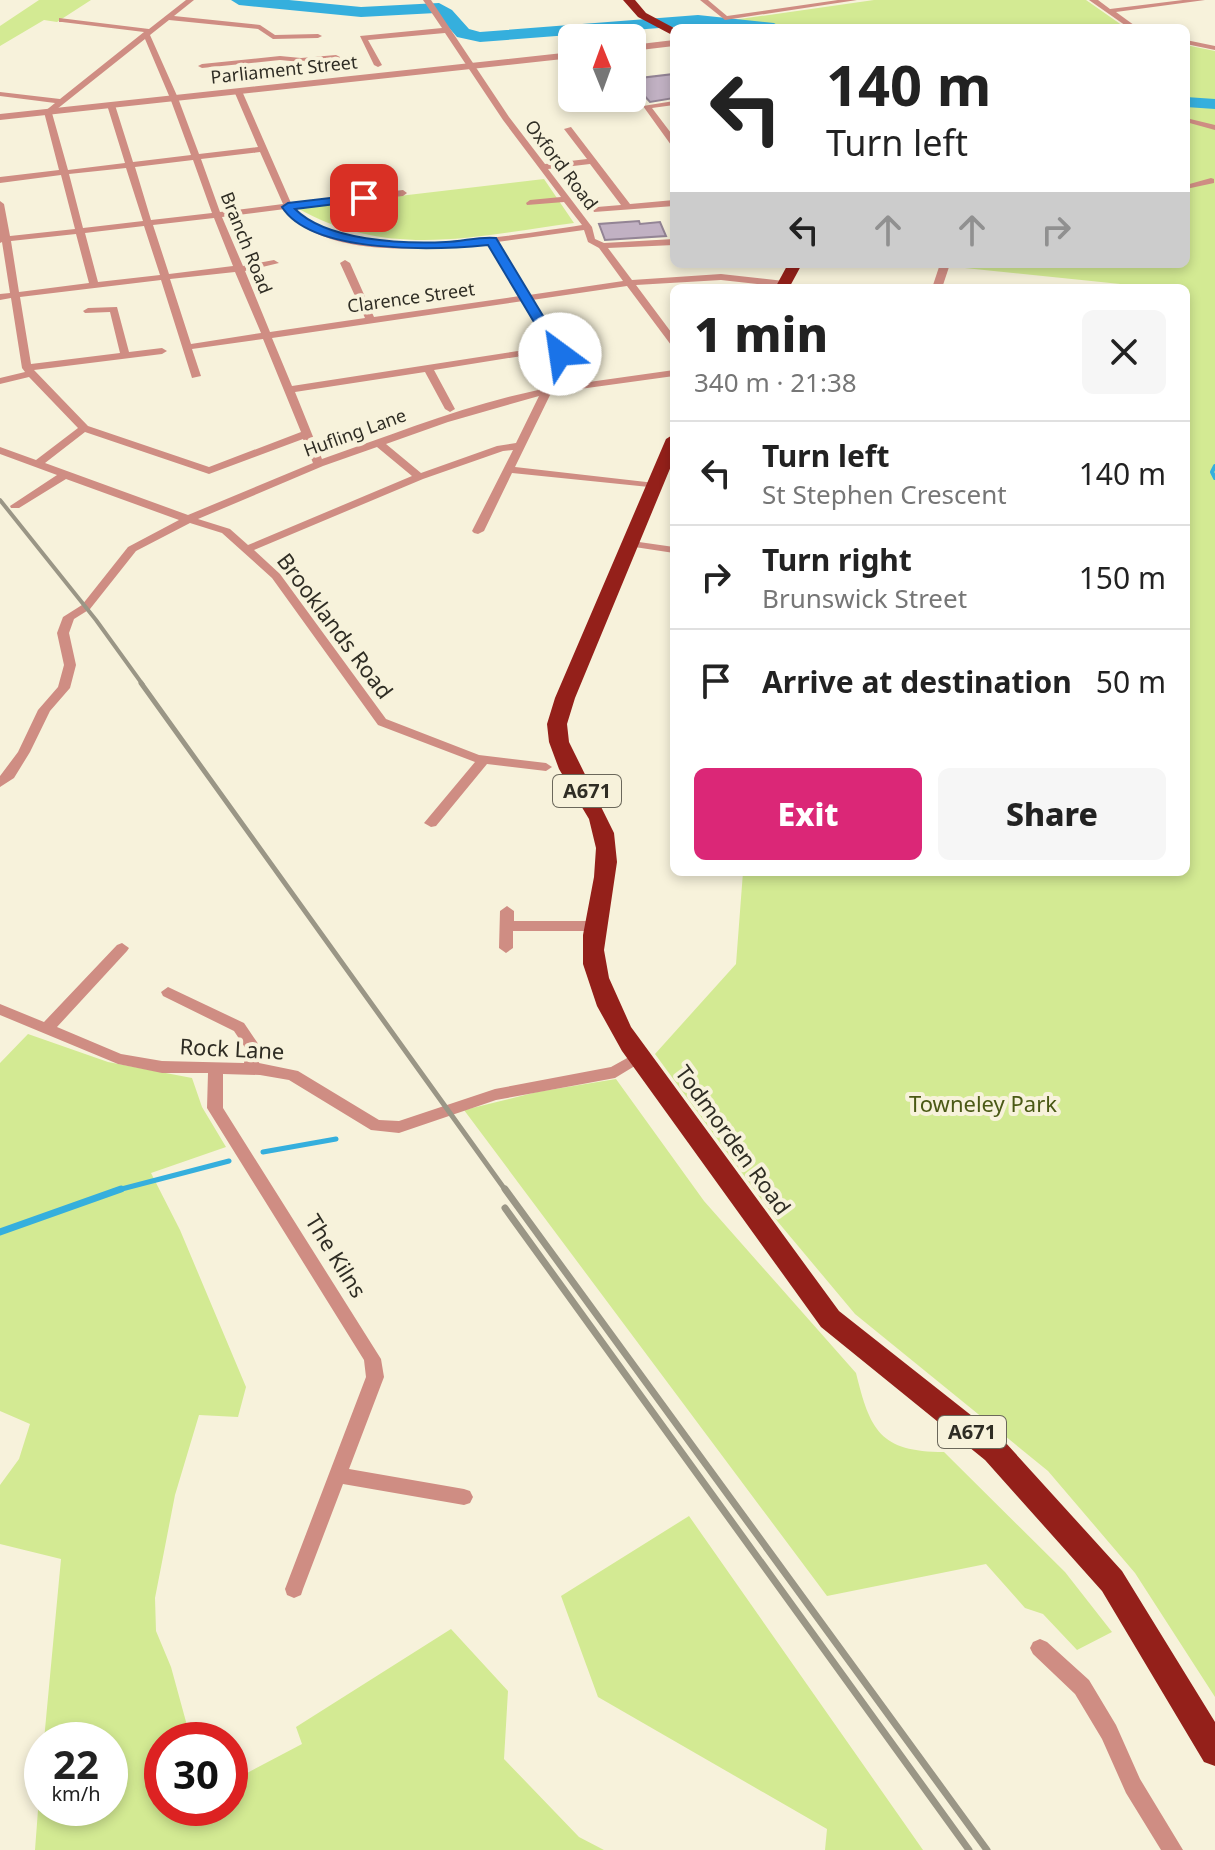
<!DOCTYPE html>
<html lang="en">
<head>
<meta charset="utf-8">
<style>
  :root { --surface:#fff; --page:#f6f6f6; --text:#222; --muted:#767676; --line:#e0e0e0; --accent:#db2777 }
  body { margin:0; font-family:"Noto Sans",sans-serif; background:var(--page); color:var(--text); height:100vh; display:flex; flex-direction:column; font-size:30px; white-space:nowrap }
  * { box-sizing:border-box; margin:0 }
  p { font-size:26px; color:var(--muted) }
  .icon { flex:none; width:44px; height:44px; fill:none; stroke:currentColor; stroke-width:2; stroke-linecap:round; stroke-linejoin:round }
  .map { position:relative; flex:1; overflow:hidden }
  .sheet { position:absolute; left:670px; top:284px; width:520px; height:592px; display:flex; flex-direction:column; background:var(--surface); border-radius:12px; box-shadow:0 4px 12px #0003 }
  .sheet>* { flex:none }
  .banner { position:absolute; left:670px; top:24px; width:520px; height:244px; border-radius:12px; box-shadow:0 4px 12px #0003; background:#fff; color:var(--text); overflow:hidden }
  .needle { width:52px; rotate:359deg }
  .tools { position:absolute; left:558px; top:24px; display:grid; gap:16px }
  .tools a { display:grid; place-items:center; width:88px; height:88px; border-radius:12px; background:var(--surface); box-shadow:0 4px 12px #0003; font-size:40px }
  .speed { position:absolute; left:24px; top:1722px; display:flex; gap:16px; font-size:40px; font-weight:700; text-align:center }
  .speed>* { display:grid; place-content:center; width:104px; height:104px; border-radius:50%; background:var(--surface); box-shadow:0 4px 12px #0003; line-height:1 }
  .speed small { font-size:20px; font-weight:400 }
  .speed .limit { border:12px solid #d22; background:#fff; color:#111 }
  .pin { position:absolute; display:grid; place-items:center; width:68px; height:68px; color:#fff; margin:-34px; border-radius:16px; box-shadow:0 4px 12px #0006 }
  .me { position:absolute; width:88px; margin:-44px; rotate:329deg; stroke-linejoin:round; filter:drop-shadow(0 0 6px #0008) }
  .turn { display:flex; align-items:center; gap:28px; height:168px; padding:0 24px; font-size:36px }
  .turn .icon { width:104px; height:104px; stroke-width:2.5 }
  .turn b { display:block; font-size:56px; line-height:68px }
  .lanes { display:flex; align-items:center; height:76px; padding:0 24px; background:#0003; justify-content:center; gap:40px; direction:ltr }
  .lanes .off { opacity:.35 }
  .round { display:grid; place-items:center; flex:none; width:84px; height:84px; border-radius:12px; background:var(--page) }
  .head { display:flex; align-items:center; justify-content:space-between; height:136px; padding:0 24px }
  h1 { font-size:48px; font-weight:800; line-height:60px }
  .action { display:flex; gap:16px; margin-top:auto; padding:16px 24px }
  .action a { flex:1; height:92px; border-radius:12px; background:var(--accent); color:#fff; font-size:32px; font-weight:800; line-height:92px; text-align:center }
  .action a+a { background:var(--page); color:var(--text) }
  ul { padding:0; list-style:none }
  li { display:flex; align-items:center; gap:24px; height:104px; padding:0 24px; border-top:2px solid var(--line) }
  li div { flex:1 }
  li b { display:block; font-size:30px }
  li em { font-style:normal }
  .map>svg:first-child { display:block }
  .green { fill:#d3ea93 }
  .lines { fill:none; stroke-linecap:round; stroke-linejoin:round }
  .stream-far2 { stroke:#35afdd; stroke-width:4 }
  .stream-far1 { stroke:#35afdd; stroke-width:5 }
  .stream { stroke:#35afdd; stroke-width:7 }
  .river { fill:#35afdd; fill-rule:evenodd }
  .building { fill:#c1b1c3; stroke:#938495; stroke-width:2 }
  .minor { fill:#cf8d83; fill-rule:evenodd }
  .tertiary { fill:#cf8d83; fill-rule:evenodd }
  .trunk { fill:#94201a; fill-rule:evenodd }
  .rail-far2 { stroke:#9a9686; stroke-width:4 }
  .rail-far1 { stroke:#9a9686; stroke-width:5 }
  .rail { stroke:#9a9686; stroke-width:7 }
  .route { fill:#1a73e8; stroke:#114b97; stroke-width:2 }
  .labels { text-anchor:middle; stroke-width:8; stroke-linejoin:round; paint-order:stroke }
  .far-street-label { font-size:18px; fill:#2f2d24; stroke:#f7f2db }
  .shield { fill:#f7f2db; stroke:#6b685b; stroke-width:2 }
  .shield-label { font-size:20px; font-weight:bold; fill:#2f2d24 }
  .street-label { font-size:22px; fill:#2f2d24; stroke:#f7f2db }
  .park-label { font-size:22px; fill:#4a5915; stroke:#f7f2db }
</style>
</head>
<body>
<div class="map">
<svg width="1215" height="1850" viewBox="0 0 1215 1850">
  <rect width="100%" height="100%" fill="#f7f2db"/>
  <path class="green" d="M 39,0 L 91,0 L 57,22 L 44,20 L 0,46 L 0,26 Z
    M 874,0 L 1086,0 L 1126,28 L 678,28 L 664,20 L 684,18 L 726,21 Z
    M 1186,45 L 1215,51 L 1215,1697 L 1135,1573 L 1048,1471 L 855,1314 L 778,1222 L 655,1054 L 736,964 L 743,872 L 1186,872 L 1186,288 L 1130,288 L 1130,285 L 955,267 L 956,264 L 1186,264 Z
    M 544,179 L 574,223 C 475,236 389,260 297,208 Z
    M 28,1034 L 108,1062 L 192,1078 L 202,1107 L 226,1147 L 151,1173 L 180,1230 L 246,1387 L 238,1417 L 199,1415 L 175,1495 L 155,1598 L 156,1631 L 171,1667 L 191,1740 L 162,1740 L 162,1808 L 230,1808 L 230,1782 L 302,1744 L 296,1727 L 451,1629 L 508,1691 L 504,1759 L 579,1837 L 604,1850 L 35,1850 L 42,1757 L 42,1808 L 110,1808 L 110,1740 L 44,1740 L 61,1559 L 0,1544 L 0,1485 L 19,1459 L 30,1424 L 0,1411 L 0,1063 Z
    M 616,1079 L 704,1201 L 856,1373 C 870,1430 880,1452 944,1452 L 1065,1572 L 1112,1632 L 1077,1650 L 1043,1614 L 1025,1608 L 986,1564 L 827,1596 L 464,1110 L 537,1092 Z
    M 689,1516 L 923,1850 L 825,1850 L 827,1829 L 598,1697 L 561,1596 Z"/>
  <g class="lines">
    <path class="stream-far2" d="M 1215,466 L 1212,472 L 1215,478"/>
    <path class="stream-far1" d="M 263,1152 L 336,1139
      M 114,1191 L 229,1161"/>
    <path class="stream" d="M 0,1232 L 121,1189"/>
    <path class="river" d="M 231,0 L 289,0 L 361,7 L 439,3 L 452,10 L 469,29 L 480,32 L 698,15 L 774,23 L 782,28 L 698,25 L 480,42 L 457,37 L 436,13 L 361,17 L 239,5 Z
      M 1186,97 L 1215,99 L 1215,109 L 1186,107 Z"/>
  </g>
  <path class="building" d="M 674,74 L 674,98 L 650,102 L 632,82 L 632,79 Z
    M 639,221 L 640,224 L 660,222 L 666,236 L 605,240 L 599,224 Z"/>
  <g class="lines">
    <path class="minor" d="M 186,0 L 194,0 L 174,16 L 260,25 L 275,35 L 318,34 L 322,36 L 318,38 L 273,39 L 258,29 L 169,20 L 150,35 L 178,98 L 199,154 L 258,147 L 234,91 L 238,89 L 242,91 L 291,203 L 403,190 L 407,193 L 403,196 L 294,208 C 300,214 306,221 313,225 C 369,260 517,235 582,225 L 564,202 L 527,205 L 526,203 L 530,200 L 561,197 L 503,120 L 445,33 L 368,40 L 382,65 L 378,67 L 374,65 L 360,36 L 442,28 L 423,0 L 431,0 L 509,117 L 545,164 L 587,159 L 564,129 L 571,127 L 630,204 L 674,200 L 674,206 L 594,212 L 593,210 L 597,207 L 621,205 L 590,164 L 548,169 L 592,227 L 595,239 L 604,243 L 674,239 L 674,245 L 608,248 L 632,280 L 721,274 L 784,281 L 789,284 L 784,287 L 721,280 L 636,285 L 674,336 L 674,346 L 671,345 L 627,286 L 532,300 L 582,383 L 674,370 L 674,376 L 551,393 L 515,467 L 655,483 L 659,484 L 659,488 L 512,473 L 484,531 L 478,534 L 474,533 L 472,531 L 513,450 L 503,451 L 423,479 L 254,550 L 280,574 L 386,719 L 479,755 L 546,763 L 552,767 L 546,771 L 487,764 L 436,826 L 431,827 L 424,823 L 475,762 L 378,725 L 272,578 L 222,533 L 190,523 L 136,551 L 90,609 L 74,619 L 69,633 L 76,665 L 70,688 L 50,711 L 30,752 L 14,778 L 0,787 L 0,776 L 18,752 L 38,710 L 58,687 L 64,665 L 57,633 L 63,617 L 82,605 L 128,547 L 179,520 L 66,479 L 19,508 L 11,508 L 10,506 L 57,475 L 0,454 L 0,447 L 36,460 L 78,428 L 29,377 L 0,384 L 0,378 L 25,372 L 22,368 L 11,298 L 0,300 L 0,294 L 10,293 L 2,242 L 0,243 L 0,201 L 4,204 L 10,236 L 75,229 L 61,175 L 0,183 L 0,177 L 59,170 L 44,112 L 55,103 L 0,96 L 0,92 L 60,99 L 144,32 L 62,22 L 59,22 L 59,18 L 149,29 ZM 145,39 L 170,98 L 191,155 L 133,162 L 115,105 L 111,103 L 107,105 L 125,163 L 68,170 L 52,113 ZM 260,152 L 283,204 L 220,212 L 201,159 ZM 193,160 L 212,213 L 151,220 L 135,167 ZM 126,168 L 143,221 L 83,228 L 69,174 ZM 285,209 C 293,216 300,225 309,230 C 359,256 434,249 489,243 L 520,296 L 374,317 L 350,263 L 345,260 L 340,263 L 365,318 L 270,332 L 245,271 L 279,263 L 274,260 L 243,266 L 222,217 ZM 214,218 L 233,266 L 169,274 L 153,225 ZM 144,226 L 160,275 L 98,282 L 85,233 ZM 584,230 L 588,242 L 599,248 L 623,281 L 529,295 L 497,242 ZM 76,234 L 89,283 L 19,292 L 11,241 ZM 235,272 L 261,333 L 191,344 L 170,279 ZM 161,280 L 192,378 L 201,376 L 192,349 L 263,339 L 301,432 L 209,467 L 88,426 L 34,370 L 162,354 L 167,351 L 162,348 L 129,352 L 117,307 L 88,308 L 83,311 L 85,313 L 110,312 L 120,353 L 31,364 L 20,297 ZM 523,301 L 550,346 L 292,386 L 272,338 ZM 553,351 L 573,384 C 487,396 404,431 322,459 L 295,392 L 425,372 L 445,409 L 450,412 L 455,409 L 434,370 ZM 539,396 L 516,443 L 497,446 L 421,473 L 386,444 L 448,422 ZM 85,432 L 209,474 L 303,439 L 313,463 L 188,515 L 45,463 ZM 377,447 L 412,476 L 248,545 L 230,529 L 198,519 L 323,466 Z
      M 700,0 L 708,0 L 727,16 L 838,0 L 857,0 L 725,20 Z
      M 1089,0 L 1098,0 L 1110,9 L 1183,0 L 1205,0 L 1116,12 L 1138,28 L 1129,28 Z
      M 1186,40 L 1215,46 L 1215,50 L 1186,44 Z
      M 336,55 L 340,57 L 339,59 L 301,62 L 280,60 L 202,68 L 198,66 L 202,64 L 280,56 L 301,58 Z
      M 674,101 L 674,105 L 652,108 L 674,137 L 674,145 L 671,145 L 643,106 Z
      M 1186,118 L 1215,125 L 1215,130 L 1186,122 Z
      M 1211,178 L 1214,179 L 1214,183 L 1186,189 L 1186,185 Z
      M 940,264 L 950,264 L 942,288 L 932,288 Z
      M 632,541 L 674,547 L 674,553 L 628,546 L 626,544 Z
      M 507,906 L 514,911 L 514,921 L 595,921 L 602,926 L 595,931 L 513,931 L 513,948 L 506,953 L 499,948 L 500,911 Z
      M 122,943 L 129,948 L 127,951 L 57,1027 L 121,1054 L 162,1061 L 244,1063 L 246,1049 L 234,1031 L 163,996 L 161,992 L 168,987 L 244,1023 L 261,1048 L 259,1063 L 298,1071 L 379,1120 L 399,1121 L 495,1089 L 611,1067 L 638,1052 L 643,1053 L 645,1057 L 643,1061 L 615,1078 L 496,1100 L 399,1133 L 371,1130 L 289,1080 L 260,1075 L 223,1074 L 223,1108 L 381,1359 L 384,1377 L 349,1469 L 464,1489 L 470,1491 L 473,1497 L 470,1503 L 464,1505 L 343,1484 L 303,1589 L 301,1595 L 294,1598 L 287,1595 L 285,1589 L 366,1377 L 364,1360 L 207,1108 L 208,1073 L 162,1073 L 118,1064 L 0,1015 L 0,1004 L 44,1022 L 117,945 Z
      M 1040,1639 L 1047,1642 L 1089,1680 L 1116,1725 L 1140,1779 L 1183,1850 L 1161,1850 L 1126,1793 L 1102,1739 L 1075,1694 L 1033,1654 L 1030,1648 L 1033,1642 Z"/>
    <path class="tertiary" d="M 674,40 L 674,46 L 632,51 L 632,45 Z
      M 572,52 L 572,58 L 0,120 L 0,114 Z"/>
    <path class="trunk" d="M 623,0 L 635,0 L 646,13 L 674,28 L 674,36 L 638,17 Z
      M 788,264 L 802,264 L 789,288 L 775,288 Z
      M 674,434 L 674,459 L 575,698 L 567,724 L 569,742 L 614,833 L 617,862 L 604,950 L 609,978 L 631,1027 L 839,1311 L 1005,1442 L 1122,1571 L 1215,1722 L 1215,1766 L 1204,1762 L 1102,1591 L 985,1460 L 821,1327 L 622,1051 L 597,1006 L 583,964 L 583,935 L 594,877 L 596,848 L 589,819 L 559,769 L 549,742 L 547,724 L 555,698 L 666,439 Z"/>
    <path class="rail-far2" d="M 0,500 L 96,620 L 143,685"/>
    <path class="rail-far1" d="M 141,683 L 506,1191"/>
    <path class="rail" d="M 505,1189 L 987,1850
      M 505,1208 L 969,1850"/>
  </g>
  <path class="route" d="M 364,194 L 369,198 L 368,200 L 295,209 C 327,241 402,244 446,242 C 462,242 479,236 496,238 L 566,354 L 564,357 L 553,354 L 488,245 C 438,250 312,255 282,207 L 288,203 Z"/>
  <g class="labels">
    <g class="far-street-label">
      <text transform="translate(284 70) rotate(-6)" y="6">Parliament Street</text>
      <text transform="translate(561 165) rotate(53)" y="6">Oxford Road</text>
      <text transform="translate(246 243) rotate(68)" y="6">Branch Road</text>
      <text transform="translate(411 298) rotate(-8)" y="6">Clarence Street</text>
      <text transform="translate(355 433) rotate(-20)" y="6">Hufling Lane</text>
    </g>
    <g class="shield">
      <rect x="553" y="775" width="68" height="32" rx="6"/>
      <rect x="938" y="1416" width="68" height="32" rx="6"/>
    </g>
    <g class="shield-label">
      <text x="587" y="798">A671</text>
      <text x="972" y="1439">A671</text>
    </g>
    <g class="street-label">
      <text transform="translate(335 626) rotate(53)" y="8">Brooklands Road</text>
      <text transform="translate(232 1049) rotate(3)" y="8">Rock Lane</text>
      <text transform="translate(733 1140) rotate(54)" y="8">Todmorden Road</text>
      <text transform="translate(336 1256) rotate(58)" y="8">The Kilns</text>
    </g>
    <g class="park-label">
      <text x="983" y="1112">Towneley Park</text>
    </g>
  </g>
</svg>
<div class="tools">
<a><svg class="needle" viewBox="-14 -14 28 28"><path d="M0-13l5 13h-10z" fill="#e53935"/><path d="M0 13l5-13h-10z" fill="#767676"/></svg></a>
</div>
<div class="speed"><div>22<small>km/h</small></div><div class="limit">30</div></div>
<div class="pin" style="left:364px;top:198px;background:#d93025"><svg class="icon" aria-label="arrive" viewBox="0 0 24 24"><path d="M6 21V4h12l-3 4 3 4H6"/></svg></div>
<svg class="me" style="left:560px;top:354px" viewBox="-20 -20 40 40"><circle r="19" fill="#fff"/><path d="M0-13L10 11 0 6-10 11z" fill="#1a73e8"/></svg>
<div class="banner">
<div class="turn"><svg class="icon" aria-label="left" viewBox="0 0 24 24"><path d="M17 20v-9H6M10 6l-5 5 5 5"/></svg><div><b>140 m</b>Turn left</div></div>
<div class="lanes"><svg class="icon" aria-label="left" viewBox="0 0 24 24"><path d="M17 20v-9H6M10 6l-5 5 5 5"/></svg><svg class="icon off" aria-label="ahead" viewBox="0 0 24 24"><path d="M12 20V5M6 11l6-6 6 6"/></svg><svg class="icon off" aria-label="ahead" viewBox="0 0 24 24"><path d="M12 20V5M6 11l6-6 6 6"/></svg><svg class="icon off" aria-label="right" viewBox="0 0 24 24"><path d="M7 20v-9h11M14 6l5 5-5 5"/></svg></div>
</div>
<section class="sheet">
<div class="head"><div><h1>1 min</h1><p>340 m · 21:38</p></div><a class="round"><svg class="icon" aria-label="close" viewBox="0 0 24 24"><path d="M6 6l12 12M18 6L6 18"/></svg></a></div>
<ul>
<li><svg class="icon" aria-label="left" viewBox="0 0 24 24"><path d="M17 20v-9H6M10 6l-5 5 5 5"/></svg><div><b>Turn left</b><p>St Stephen Crescent</p></div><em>140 m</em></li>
<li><svg class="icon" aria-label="right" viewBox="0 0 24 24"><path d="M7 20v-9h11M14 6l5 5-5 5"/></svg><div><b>Turn right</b><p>Brunswick Street</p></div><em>150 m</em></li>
<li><svg class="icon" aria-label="arrive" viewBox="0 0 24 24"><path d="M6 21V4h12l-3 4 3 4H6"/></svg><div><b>Arrive at destination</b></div><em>50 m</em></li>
</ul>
<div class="action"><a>Exit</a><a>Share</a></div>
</section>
</div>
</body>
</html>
